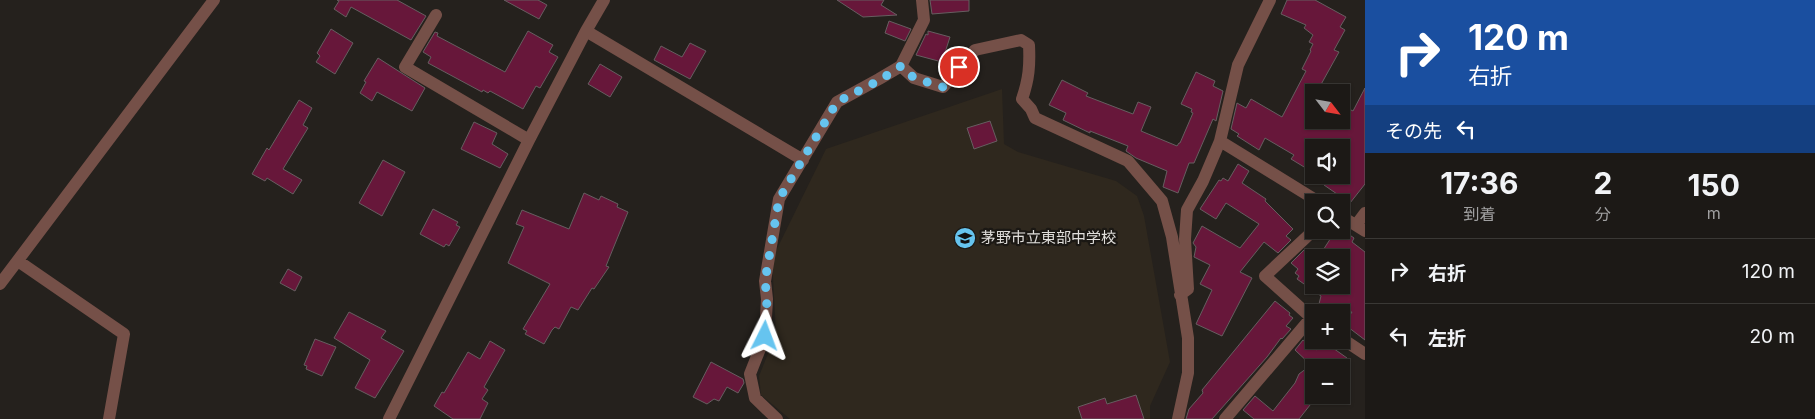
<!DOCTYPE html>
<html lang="ja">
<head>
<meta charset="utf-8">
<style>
  :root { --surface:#1c1916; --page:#292623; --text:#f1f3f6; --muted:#a0a0a1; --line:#3a3835 }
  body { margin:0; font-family:Inter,"Noto Sans JP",sans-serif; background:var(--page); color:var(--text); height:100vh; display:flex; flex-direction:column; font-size:19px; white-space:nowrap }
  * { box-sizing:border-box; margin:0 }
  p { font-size:16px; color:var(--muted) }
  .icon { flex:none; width:28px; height:28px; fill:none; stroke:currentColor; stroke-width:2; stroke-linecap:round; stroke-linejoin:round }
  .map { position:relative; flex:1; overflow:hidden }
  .details { display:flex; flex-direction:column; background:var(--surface); width:450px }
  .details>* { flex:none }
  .banner { background:#1a4fa0; color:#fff; overflow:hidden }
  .needle { width:32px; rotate:121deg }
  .tools { position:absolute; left:1305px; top:84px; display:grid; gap:10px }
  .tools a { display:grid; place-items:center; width:45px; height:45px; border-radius:0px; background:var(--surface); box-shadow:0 1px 4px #0004,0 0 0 1px var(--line); font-size:25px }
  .pin { position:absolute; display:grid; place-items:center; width:42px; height:42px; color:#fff; margin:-21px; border:2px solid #fff; border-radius:50%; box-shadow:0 1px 5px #0007 }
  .me { position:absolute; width:55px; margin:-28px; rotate:3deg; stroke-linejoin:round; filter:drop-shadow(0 0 4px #0008) }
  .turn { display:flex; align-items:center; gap:18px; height:105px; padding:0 20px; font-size:22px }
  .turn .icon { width:65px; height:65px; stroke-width:2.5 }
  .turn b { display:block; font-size:35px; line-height:42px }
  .then { display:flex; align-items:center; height:48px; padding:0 20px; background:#0003; gap:10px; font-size:19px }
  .eta { display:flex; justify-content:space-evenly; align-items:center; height:85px; text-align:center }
  .eta b { font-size:30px; font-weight:700; line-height:35px }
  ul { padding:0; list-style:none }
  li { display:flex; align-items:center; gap:15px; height:65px; padding:0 20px; border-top:1px solid var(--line) }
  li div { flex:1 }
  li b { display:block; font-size:19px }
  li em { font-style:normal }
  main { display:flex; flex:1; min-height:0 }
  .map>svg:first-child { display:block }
  .built { fill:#2f281e }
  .building { fill:#67173a; stroke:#665e60 }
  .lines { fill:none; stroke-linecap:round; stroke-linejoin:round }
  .minor { stroke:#755048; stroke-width:12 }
  .route { stroke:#66c4ef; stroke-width:9; stroke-dasharray:0 16.2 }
  .labels { text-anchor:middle; stroke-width:4.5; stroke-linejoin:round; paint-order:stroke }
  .poi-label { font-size:15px; fill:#e0dedb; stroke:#1b1814; text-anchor:start }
</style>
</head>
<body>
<main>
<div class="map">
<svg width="1365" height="419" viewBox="0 0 1365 419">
  <rect width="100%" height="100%" fill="#25211d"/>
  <path class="built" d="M 1002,89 L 1004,144 L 1018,152 L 1116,181 L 1137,196 L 1144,216 L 1170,362 L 1150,406 L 1150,419 L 790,419 L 761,395 L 759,376 L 776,334 L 772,259 L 826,149 Z"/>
  <path class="building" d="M 337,0 L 397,0 L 426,16 L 411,40 L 351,7 L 346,17 L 334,9 L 339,1 Z
    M 504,0 L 538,0 L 547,5 L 539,19 Z
    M 837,0 L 884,0 L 881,5 L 897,15 L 863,17 Z
    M 930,0 L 969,0 L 969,11 L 932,14 Z
    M 1287,0 L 1315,0 L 1346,17 L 1340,27 L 1345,30 L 1334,50 L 1339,52 L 1319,88 L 1321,90 L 1319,92 L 1314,92 L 1314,102 L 1308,112 L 1314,116 L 1314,120 L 1321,120 L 1333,127 L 1337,120 L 1341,120 L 1343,110 L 1345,112 L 1347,108 L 1353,111 L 1365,88 L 1365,184 L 1350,203 L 1324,185 L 1331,175 L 1341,175 L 1341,148 L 1314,148 L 1314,173 L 1291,159 L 1294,155 L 1265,138 L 1259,150 L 1237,136 L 1239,134 L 1231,129 L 1237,103 L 1246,108 L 1251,99 L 1282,117 L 1306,71 L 1302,69 L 1311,51 L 1310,50 L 1313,44 L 1309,42 L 1313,35 L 1304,28 L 1306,25 L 1281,14 Z
    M 889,21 L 911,29 L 905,41 L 885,33 Z
    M 331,29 L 353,43 L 335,74 L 316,62 L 320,56 L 317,53 Z
    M 528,31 L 553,45 L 549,52 L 558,57 L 540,88 L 536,86 L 523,109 L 490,91 L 488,93 L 483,90 L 482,92 L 428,63 L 431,57 L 423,52 L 435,32 L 438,33 L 437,36 L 505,72 Z
    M 928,31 L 950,37 L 942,62 L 916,55 L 926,34 L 928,35 Z
    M 690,43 L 706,51 L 690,79 L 654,60 L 661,46 L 682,57 Z
    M 378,58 L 425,88 L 412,111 L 377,92 L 372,101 L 360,93 L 366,82 L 364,81 Z
    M 600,64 L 622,77 L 610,97 L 588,84 Z
    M 1196,72 L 1215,81 L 1213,86 L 1223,91 L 1216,121 L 1213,119 L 1194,163 L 1189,163 L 1178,193 L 1163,187 L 1167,171 L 1136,158 L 1126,151 L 1128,146 L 1090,131 L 1090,133 L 1063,120 L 1066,113 L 1049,105 L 1062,80 L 1088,93 L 1086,96 L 1133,114 L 1138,102 L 1151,107 L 1141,131 L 1177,146 L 1179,143 L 1180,143 L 1193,113 L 1191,112 L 1192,109 L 1181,104 Z
    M 299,100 L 312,108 L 303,125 L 308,128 L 283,169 L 302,180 L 293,194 L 267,178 L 265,181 L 252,174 L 267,148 L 269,150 Z
    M 990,121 L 997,141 L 974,149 L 967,128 Z
    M 474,122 L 497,133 L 492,144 L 508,154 L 500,168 L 461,149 Z
    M 383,160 L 405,172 L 382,216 L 359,203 Z
    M 1238,164 L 1249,171 L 1242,183 L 1266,199 L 1265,201 L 1293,229 L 1286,236 L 1291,240 L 1278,253 L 1264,242 L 1240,272 L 1252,278 L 1222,336 L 1196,324 L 1212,290 L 1200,284 L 1210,265 L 1194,257 L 1196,247 L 1193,243 L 1202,226 L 1240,248 L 1259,224 L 1226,203 L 1216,219 L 1200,209 L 1219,180 L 1221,181 L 1223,178 L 1228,181 Z
    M 584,193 L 599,200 L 601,196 L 618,204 L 617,207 L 628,212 L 606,266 L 609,267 L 594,289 L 592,288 L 578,310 L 571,307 L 559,329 L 555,327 L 552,330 L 544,344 L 525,334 L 527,331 L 523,329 L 550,284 L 508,263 L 524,227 L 516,224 L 522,210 L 569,229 Z
    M 433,209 L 458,222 L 456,225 L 460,227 L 449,246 L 446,244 L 444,247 L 420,234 Z
    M 1341,229 L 1354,238 L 1352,242 L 1365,252 L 1365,340 L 1344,324 L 1352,312 L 1329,312 L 1319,304 L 1321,296 L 1297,279 L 1299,276 L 1295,273 L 1298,269 L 1291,263 L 1304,250 L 1309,254 L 1314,248 L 1314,285 L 1341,285 L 1341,258 L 1318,258 L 1336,230 Z
    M 288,269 L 302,277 L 295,291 L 280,283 Z
    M 1275,301 L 1290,313 L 1289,315 L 1293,318 L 1286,326 L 1291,329 L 1282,339 L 1281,338 L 1267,357 L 1212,419 L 1186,419 L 1189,409 L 1203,393 L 1202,390 Z
    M 349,312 L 386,331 L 381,338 L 404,351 L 375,398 L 355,388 L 370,360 L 334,338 Z
    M 315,339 L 336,347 L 322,376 L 306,369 L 307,366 L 304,365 Z
    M 1303,340 L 1317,350 L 1323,341 L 1347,358 L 1340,368 L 1314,367 L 1314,400 L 1299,419 L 1254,419 L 1243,410 L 1255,396 L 1273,411 L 1295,383 L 1299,374 L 1311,365 L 1295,350 Z
    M 490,341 L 505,350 L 484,387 L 488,390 L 482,399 L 488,403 L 480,419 L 453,419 L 434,406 L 442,392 L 444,393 L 468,352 L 480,359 Z
    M 711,362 L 743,379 L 744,383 L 738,393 L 727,387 L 719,401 L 714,399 L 707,404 L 693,397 Z
    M 1136,395 L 1144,419 L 1082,419 L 1078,407 L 1105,398 L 1107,404 Z"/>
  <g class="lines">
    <path class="minor" d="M 436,15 L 405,67 L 529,140
      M 586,31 L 803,160
      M 901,66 L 914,78 L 943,87 L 975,50 L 1021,40 L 1029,45 C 1030,65 1029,79 1022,99 L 1031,109 L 1035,118 L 1128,161 L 1162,201 L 1172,237 L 1188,338 L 1188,373 L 1178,419
      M 1220,141 L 1319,202
      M 1341,216 L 1365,231
      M 1356,225 L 1365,213
      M 18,261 L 124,334 L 109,419
      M 0,284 L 214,0
      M 1180,295 L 1188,289 L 1185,239 L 1187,210 L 1203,181 L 1220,141 L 1238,65 L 1270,0
      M 1314,320 L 1265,276 L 1314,230
      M 1341,338 L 1365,354
      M 389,419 L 529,140 L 586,31 L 604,0
      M 777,419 L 755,398 L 750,374 L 765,336 L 767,299 L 765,281 L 779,199 L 837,102 L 879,79 L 901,66 L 924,20 L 922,0
      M 1225,419 L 1311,318"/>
  </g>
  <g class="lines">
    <path class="route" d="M 765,336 L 767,299 L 765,281 L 779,199 L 837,102 L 880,80 L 901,66 L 914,78 L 943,87 L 959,67"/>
  </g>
  <defs>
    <g id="school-disc" transform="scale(1.125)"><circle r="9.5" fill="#66c4ef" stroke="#1b1814"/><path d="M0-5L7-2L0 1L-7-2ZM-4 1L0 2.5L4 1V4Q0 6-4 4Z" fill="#111"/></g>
  </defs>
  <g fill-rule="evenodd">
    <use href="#school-disc" x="965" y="238"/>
  </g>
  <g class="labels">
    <g class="poi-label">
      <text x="981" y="243">茅野市立東部中学校</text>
    </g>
  </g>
</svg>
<div class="tools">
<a><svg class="needle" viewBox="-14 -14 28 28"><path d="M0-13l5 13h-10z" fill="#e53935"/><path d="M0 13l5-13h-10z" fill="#a0a0a1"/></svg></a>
<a><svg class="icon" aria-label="sound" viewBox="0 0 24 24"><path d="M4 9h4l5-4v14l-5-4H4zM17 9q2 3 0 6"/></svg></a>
<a><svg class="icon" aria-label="search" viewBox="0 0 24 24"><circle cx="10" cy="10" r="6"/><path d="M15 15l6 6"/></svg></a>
<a><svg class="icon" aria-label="layers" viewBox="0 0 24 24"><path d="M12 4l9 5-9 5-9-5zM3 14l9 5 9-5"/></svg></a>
<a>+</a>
<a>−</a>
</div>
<div class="pin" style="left:959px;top:67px;background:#d93025"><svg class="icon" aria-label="arrive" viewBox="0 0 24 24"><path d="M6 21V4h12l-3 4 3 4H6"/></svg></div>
<svg class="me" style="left:765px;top:336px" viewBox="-20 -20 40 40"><path d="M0-17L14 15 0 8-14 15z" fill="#66c4ef" stroke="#fff" stroke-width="4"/></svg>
</div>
<section class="details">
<div class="banner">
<div class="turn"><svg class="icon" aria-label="right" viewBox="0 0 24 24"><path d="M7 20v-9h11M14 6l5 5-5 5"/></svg><div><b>120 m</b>右折</div></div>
<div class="then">その先<svg class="icon" aria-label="left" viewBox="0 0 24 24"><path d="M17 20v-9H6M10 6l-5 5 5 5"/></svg></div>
</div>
<div class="eta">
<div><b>17:36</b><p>到着</p></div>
<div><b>2</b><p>分</p></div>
<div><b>150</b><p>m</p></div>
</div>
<ul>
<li><svg class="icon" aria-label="right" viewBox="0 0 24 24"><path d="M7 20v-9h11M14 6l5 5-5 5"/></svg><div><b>右折</b></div><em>120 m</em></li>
<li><svg class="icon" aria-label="left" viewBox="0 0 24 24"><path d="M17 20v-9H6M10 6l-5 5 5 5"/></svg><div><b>左折</b></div><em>20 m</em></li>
</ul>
</section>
</main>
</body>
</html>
